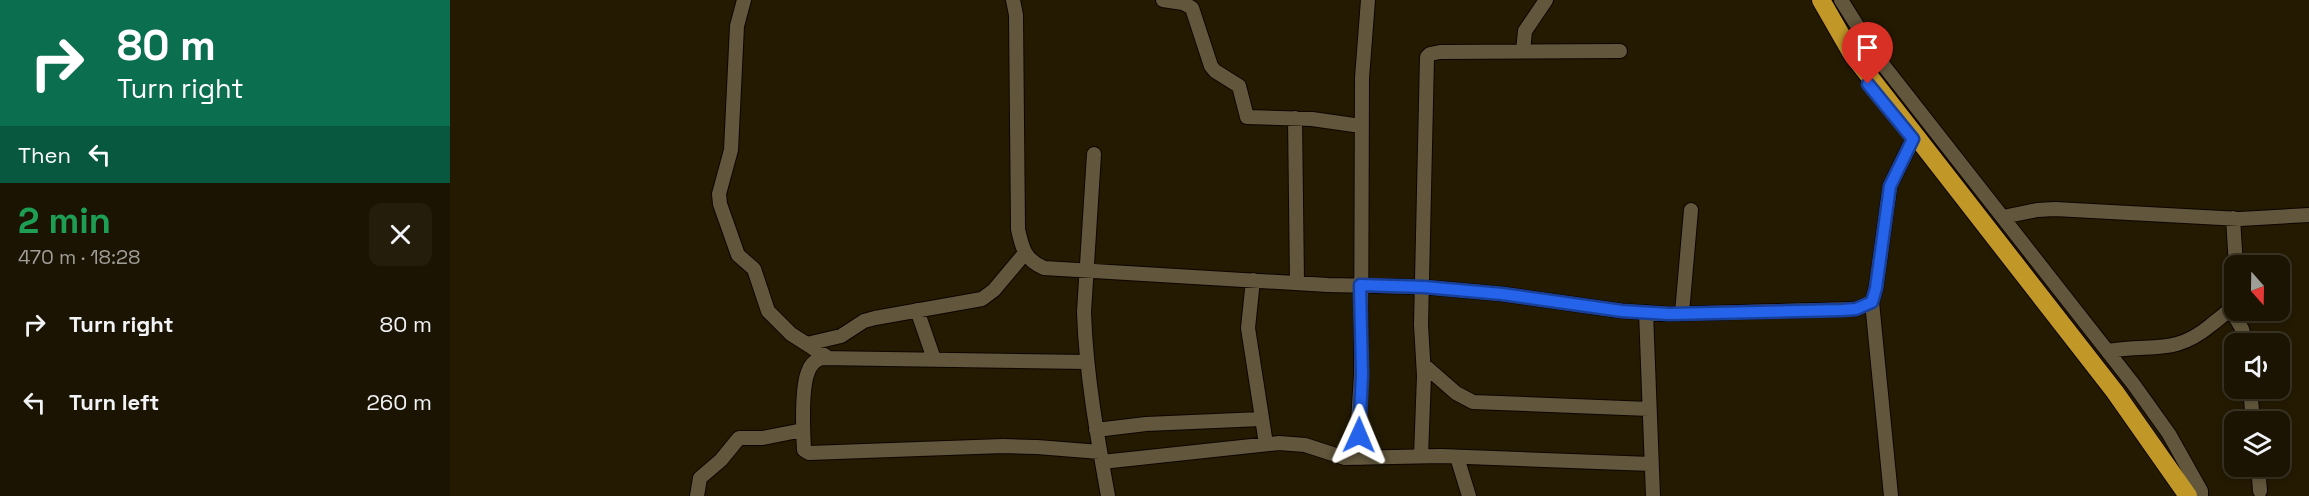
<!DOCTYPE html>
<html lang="en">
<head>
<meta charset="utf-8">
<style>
  :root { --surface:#1b1402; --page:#241d0c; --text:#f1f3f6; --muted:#a09e99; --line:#393324 }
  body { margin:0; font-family:"Space Grotesk",sans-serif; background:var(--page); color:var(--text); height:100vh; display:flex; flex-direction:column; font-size:22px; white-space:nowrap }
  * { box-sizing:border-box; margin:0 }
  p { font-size:20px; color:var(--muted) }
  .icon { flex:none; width:33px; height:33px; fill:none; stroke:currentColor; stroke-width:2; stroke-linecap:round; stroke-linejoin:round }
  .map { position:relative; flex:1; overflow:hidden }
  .drawer { display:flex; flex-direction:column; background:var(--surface); width:450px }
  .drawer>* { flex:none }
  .hud { background:#0b6e4f; color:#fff; overflow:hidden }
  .needle { width:39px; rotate:160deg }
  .fabs { position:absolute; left:1774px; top:255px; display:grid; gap:12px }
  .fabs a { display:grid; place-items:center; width:66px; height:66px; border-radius:12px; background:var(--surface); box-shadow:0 3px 9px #0003,0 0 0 2px var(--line); font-size:30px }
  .pin { position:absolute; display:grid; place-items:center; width:51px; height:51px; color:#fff; margin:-62px -26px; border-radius:50% 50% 50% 0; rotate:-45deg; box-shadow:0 0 6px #0007 }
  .pin .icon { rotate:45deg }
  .me { position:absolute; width:66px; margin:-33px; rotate:1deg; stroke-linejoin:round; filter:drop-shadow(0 0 4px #0008) }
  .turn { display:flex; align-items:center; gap:21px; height:126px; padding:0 18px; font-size:27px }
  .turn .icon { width:78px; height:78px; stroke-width:2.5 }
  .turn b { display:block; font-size:42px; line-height:51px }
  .then { display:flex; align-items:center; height:57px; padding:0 18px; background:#0003; gap:12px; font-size:22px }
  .round { display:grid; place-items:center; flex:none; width:63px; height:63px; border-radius:12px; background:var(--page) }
  .summary { display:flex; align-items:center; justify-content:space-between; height:102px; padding:0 18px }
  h1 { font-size:36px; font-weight:800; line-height:45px; color:#1e9e55 }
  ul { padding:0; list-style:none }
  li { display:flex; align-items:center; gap:18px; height:78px; padding:0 18px }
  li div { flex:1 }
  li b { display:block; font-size:22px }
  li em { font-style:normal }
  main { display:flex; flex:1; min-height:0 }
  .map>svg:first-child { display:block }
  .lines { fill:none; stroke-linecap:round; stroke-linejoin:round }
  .minor-casing { stroke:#0d0500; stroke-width:16 }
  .highway-casing { stroke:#0d0500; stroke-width:20 }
  .minor { stroke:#62573c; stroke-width:14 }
  .highway { stroke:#c19828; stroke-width:18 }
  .route-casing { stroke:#184099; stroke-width:15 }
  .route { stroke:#2563eb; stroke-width:10 }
</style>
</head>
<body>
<main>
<section class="drawer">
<div class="hud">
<div class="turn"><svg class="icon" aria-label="right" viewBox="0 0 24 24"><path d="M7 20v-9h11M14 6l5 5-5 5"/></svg><div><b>80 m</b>Turn right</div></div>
<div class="then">Then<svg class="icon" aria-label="left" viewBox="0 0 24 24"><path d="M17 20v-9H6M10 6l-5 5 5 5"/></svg></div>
</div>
<div class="summary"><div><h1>2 min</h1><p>470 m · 18:28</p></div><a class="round"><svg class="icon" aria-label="close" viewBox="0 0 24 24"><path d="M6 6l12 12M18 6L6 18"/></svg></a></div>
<ul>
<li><svg class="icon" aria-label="right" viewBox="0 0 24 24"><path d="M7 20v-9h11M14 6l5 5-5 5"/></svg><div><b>Turn right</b></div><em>80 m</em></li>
<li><svg class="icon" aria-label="left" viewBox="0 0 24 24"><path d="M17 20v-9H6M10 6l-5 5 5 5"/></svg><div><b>Turn left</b></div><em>260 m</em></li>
</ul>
</section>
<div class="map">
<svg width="1859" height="496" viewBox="0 0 1859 496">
  <rect width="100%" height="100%" fill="#241a02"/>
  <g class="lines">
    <g class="minor-casing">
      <path id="minor" d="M 294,0 L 287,26 L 281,150 L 269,194 L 270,204 L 288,255 L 304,269 L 318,311 L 341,334 L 377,357
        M 563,0 L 566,15 L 568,229 C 572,248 575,260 594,268 L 878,285 L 974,287 L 1052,294 L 1172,311 L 1219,314 L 1406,309 L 1422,302 L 1426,288 L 1440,186 L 1463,139
        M 713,0 L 733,3 L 742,8 L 761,66 L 765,71 L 789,86 L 797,117 L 862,119 L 911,126
        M 1391,0 L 1427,57 L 1684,385 L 1719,434 L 1751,491 L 1751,496
        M 1073,51 L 1075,31 L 1096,0
        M 845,118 L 847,283
        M 644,154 L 634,312 C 636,374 647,435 658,496
        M 1553,217 L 1587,210 L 1605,209 L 1790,219 L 1859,215
        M 1783,218 L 1786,266
        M 803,280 L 798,328 L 816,444
        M 1422,302 L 1441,496
        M 1781,309 L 1792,329 L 1796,344
        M 467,310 L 484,359
        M 1196,312 L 1203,496
        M 1232,313 L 1241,210
        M 357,344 L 391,336 L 414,321 L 425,318 L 532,299 L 544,290 L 575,253
        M 1658,351 C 1702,343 1724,356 1761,325 C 1770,317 1779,313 1785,302
        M 637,362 L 371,358 C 364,361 360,365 358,372 C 351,389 353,431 354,450 L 359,453 L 553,446 L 587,447 L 650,452
        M 974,365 L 1006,393 L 1023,402 L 1199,409
        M 1800,388 L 1803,422
        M 646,430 L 696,424 L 811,419
        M 971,456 L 974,376 L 971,325 L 977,57 L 980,54 L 990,52 L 1170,51
        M 1007,457 L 1019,496
        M 910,458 L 908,422 L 911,375 L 912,78 L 918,0
        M 652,462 L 829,443 L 855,445 L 895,458 L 991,456 L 1201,464
        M 1808,466 L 1810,491
        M 247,496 L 250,478 L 271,460 L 289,438 L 313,438 L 353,430"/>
    </g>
    <g class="highway-casing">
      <path id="highway" d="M 1371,0 L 1402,54 L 1665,392 L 1738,496"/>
    </g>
    <use href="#minor" class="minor"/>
    <use href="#highway" class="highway"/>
  </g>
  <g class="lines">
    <g class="route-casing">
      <path id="route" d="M 909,435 L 912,375 L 910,285 L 974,287 L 1052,294 L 1172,311 L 1219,314 L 1392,310 L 1406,309 L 1422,302 L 1426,288 L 1440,186 L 1463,139 L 1418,84"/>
    </g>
    <use href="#route" class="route"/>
  </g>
</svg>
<div class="fabs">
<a><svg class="needle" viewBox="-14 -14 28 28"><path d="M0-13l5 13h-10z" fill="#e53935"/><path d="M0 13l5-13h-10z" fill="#a09e99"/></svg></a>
<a><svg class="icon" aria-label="sound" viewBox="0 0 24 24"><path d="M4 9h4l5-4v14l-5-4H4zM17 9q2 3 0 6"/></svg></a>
<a><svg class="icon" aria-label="layers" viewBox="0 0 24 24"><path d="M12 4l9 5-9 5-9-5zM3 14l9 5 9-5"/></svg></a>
</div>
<div class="pin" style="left:1418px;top:84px;background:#d93025"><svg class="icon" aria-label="arrive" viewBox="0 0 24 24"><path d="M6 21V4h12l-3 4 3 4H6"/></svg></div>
<svg class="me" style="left:909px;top:435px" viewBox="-20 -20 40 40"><path d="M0-17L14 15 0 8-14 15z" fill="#2563eb" stroke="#fff" stroke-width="4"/></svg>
</div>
</main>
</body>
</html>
